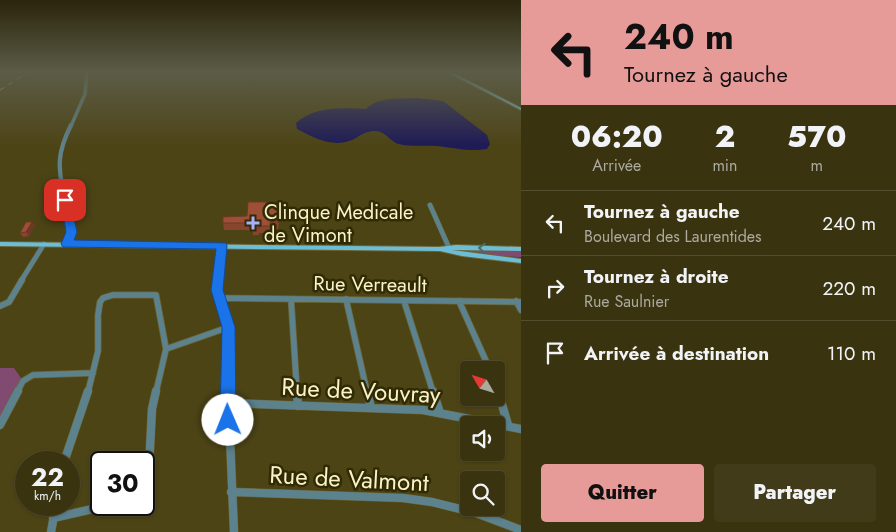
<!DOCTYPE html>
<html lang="fr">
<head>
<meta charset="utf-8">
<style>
  :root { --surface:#3a3310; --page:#413b19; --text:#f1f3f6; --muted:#abaa9f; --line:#544e30; --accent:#e69b98 }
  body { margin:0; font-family:Jost,sans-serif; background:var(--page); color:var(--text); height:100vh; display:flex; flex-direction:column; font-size:19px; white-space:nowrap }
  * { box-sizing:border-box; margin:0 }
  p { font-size:16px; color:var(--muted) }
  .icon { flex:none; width:28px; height:28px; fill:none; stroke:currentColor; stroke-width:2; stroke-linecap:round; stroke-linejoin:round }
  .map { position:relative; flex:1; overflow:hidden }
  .panel { display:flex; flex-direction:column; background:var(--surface); width:375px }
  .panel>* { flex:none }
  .top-card { background:#e69b98; color:#111; overflow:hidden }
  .needle { width:32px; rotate:309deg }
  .fabs { position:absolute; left:460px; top:361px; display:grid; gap:10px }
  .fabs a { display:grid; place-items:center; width:45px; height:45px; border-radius:5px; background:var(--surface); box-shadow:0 1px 4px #0004,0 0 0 1px var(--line); font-size:25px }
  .speed { position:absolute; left:15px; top:451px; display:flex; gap:10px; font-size:25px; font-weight:700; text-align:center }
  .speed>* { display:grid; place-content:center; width:65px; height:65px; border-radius:50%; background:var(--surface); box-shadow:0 1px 4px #0004,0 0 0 1px var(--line); line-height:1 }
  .speed small { font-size:12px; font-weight:400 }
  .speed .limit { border:2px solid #111; border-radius:8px; background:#fff; color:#111 }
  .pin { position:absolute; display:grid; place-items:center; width:42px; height:42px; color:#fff; margin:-21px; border-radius:10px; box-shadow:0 2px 8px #0006 }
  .me { position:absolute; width:55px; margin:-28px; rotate:359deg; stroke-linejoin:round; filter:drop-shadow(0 0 4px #0008) }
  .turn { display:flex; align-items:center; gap:18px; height:105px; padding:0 20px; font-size:22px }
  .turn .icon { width:65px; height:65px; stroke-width:2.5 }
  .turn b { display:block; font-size:35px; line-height:42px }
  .eta { display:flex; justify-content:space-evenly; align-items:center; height:85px; text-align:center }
  .eta b { font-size:30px; font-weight:800; line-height:35px }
  .button { display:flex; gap:10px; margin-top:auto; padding:10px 20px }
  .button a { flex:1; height:58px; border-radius:5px; background:var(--accent); color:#111; font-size:20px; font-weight:800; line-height:58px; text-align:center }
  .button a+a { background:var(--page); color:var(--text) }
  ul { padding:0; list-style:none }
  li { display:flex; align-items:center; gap:15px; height:65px; padding:0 20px; border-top:1px solid var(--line) }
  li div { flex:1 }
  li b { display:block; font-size:19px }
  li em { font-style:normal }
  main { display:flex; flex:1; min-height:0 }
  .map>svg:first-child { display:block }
  .green { fill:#814b71 }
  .water { fill:#1e1b56 }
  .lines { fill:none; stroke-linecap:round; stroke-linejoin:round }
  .minor-far4-casing { stroke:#6c6436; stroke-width:4 }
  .minor-far3-casing { stroke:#6c6436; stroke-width:4.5 }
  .minor-far2-casing { stroke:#6c6436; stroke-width:5.5 }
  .minor-far1-casing { stroke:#6c6436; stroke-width:7 }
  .minor-casing { stroke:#6c6436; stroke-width:9 }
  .major-casing { stroke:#6c6436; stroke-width:2 }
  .minor-far4 { stroke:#5c828e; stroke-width:3 }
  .minor-far3 { stroke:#5c828e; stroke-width:4 }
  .minor-far2 { stroke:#5c828e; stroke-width:4.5 }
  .minor-far1 { stroke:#5c828e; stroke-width:5.5 }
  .minor { stroke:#5c828e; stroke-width:8 }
  .major { fill:#6bbed6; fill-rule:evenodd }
  .rail { stroke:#c2ba8f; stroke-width:1; stroke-dasharray:5 5; stroke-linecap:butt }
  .wall { fill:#87452e }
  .shaded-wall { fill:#6e3826 }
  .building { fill:#9d5036; stroke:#6e3826 }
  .oneway { stroke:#4b6d62 }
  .route { fill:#1a73e8; stroke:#114b97 }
  .poi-dot { fill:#a8b0fc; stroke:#312b04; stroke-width:2 }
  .labels { text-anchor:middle; stroke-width:5; stroke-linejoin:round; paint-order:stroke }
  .poi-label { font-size:20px; fill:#faf3c9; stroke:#312b04; text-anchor:start }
  .street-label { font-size:20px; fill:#faf3c9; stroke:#312b04 }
  .near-street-label { font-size:24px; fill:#faf3c9; stroke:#312b04 }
</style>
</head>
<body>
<main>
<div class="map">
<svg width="521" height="532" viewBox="0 0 521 532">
  <rect width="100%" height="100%" fill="#4d4416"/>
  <path class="green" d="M 459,249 L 512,251 L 521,252 L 521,257 L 496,256 L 459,251 Z
    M 0,368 L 14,368 L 23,381 L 0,428 Z"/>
  <path class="water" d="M 418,98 L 443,101 L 487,135 L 490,144 L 487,149 C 470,152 455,148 437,146 C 425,145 411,147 399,144 C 390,142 387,132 376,131 C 366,130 360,136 352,140 C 333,148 314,138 297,129 L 296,123 C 315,106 343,108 366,109 C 378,96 402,99 418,98 Z"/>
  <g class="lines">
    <g class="minor-far4-casing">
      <path id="minor-far4" d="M 71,126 L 85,94 L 87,72"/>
    </g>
    <g class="minor-far3-casing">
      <path id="minor-far3" d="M 64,194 C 57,166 58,151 71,125"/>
    </g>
    <g class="minor-far2-casing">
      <path id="minor-far2" d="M 64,193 L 70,224 L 67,244
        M 430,205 L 450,250
        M 21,281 L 44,244
        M 218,281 L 222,246"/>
    </g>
    <g class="minor-far1-casing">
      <path id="minor-far1" d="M 218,280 L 217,291 L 229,327 L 228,392
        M 218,298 L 521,302
        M 291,299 L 297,392
        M 346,299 L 367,392
        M 404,301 L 433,392
        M 459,301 L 490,370
        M 516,301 L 521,310
        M 0,306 L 9,302 L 22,280
        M 166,349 L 229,327
        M 496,385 L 498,392
        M 17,392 L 23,381 L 33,375 L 93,373
        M 88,392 L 98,351 L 98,315 L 100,302 L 103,298 L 113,295 L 156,295 L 166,349 L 156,392"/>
    </g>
    <g class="minor-casing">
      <path id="minor" d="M 228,391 L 234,532
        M 297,391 L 298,406
        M 367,391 L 371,408
        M 433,391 L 440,413
        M 498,391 L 508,425
        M 227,403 L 423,410 L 521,429
        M 0,425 L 18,391
        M 64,462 L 88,391
        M 144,492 L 148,487 L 152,409 L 156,391
        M 231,492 L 403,498 L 432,502 L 476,513 L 521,530
        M 53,518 L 110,505
        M 51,532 L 56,505"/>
    </g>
    <g class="major-casing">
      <path id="major" d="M 447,72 L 451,72 L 521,108 L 521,110 Z
        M 0,242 L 439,247 L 456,245 L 521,247 L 521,251 L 452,250 L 521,259 L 521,263 L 462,256 L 440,251 L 0,246 Z"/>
    </g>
    <use href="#minor-far4" class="minor-far4"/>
    <use href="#minor-far3" class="minor-far3"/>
    <use href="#minor-far2" class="minor-far2"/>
    <use href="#minor-far1" class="minor-far1"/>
    <use href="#minor" class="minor"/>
    <use href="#major" class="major"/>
    <path class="rail" d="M 0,90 L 29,72"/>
  </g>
  <path class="wall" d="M 247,216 L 279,222 L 278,229 L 270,229 L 270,233 L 259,233 L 259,235 L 253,235 L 253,232 L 247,230 L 224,230 L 223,223 Z
    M 35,225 L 29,236 L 23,237 L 20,233 Z"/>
  <path class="shaded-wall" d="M 32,222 L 35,225 L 29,236 L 26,232 Z"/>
  <path class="building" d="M 248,202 L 266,202 L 266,207 L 278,207 L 279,222 L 270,222 L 270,226 L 259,226 L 259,228 L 253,228 L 253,225 L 247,223 L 223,223 L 223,217 L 247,216 Z
    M 26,222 L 32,222 L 26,232 L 20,233 Z"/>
  <defs><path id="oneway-chevron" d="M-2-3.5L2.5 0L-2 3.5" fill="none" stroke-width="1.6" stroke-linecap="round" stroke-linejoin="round" transform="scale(1.25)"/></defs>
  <use class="oneway" href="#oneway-chevron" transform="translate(482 248) rotate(-177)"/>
  <linearGradient id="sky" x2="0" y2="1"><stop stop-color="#2a250c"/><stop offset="0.49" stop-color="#5c5c47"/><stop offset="1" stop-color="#5c5c47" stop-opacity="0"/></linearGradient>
  <rect width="521" height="146" fill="url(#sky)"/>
  <path class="route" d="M 65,197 L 70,200 L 77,232 L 74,240 L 226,243 L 227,246 L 223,290 L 235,327 L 236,420 L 233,426 L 228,428 L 222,426 L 220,420 L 222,327 L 211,290 L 216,249 L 63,247 L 61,244 L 66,232 L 61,200 Z"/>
  <path class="poi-dot" d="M250.5 215.5h5v5h5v5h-5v5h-5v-5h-5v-5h5z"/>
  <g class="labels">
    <g class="poi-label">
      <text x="264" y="219">Clinque Medicale<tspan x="264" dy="23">de Vimont</tspan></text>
    </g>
    <g class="street-label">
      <text transform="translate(370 284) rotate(1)" y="7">Rue Verreault</text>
    </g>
    <g class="near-street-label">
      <text transform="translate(361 391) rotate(3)" y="8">Rue de Vouvray</text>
      <text transform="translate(349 479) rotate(3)" y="8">Rue de Valmont</text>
    </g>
  </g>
</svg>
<div class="fabs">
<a><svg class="needle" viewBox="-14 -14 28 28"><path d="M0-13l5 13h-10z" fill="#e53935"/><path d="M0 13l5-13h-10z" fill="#abaa9f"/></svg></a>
<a><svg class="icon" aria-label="sound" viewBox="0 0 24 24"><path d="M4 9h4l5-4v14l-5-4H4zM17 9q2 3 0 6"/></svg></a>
<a><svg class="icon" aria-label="search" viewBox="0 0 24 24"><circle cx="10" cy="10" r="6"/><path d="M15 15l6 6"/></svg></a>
</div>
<div class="speed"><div>22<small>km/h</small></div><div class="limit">30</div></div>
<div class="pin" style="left:65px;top:200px;background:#d93025"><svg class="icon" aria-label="arrive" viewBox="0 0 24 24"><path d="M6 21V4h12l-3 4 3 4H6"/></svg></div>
<svg class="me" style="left:228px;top:420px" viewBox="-20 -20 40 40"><circle r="19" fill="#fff"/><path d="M0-13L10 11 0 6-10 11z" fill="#1a73e8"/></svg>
</div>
<section class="panel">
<div class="top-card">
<div class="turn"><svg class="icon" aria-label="left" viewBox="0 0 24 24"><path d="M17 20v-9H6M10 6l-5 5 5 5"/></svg><div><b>240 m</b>Tournez à gauche</div></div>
</div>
<div class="eta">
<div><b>06:20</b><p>Arrivée</p></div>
<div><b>2</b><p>min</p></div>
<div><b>570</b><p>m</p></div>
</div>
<ul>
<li><svg class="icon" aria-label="left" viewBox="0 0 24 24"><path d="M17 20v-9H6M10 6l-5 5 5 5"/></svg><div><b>Tournez à gauche</b><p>Boulevard des Laurentides</p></div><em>240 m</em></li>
<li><svg class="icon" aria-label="right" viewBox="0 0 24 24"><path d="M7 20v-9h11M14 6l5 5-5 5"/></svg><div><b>Tournez à droite</b><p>Rue Saulnier</p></div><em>220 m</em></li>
<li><svg class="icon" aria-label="arrive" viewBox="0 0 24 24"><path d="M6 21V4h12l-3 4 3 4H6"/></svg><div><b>Arrivée à destination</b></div><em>110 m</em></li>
</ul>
<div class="button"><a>Quitter</a><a>Partager</a></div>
</section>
</main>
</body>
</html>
